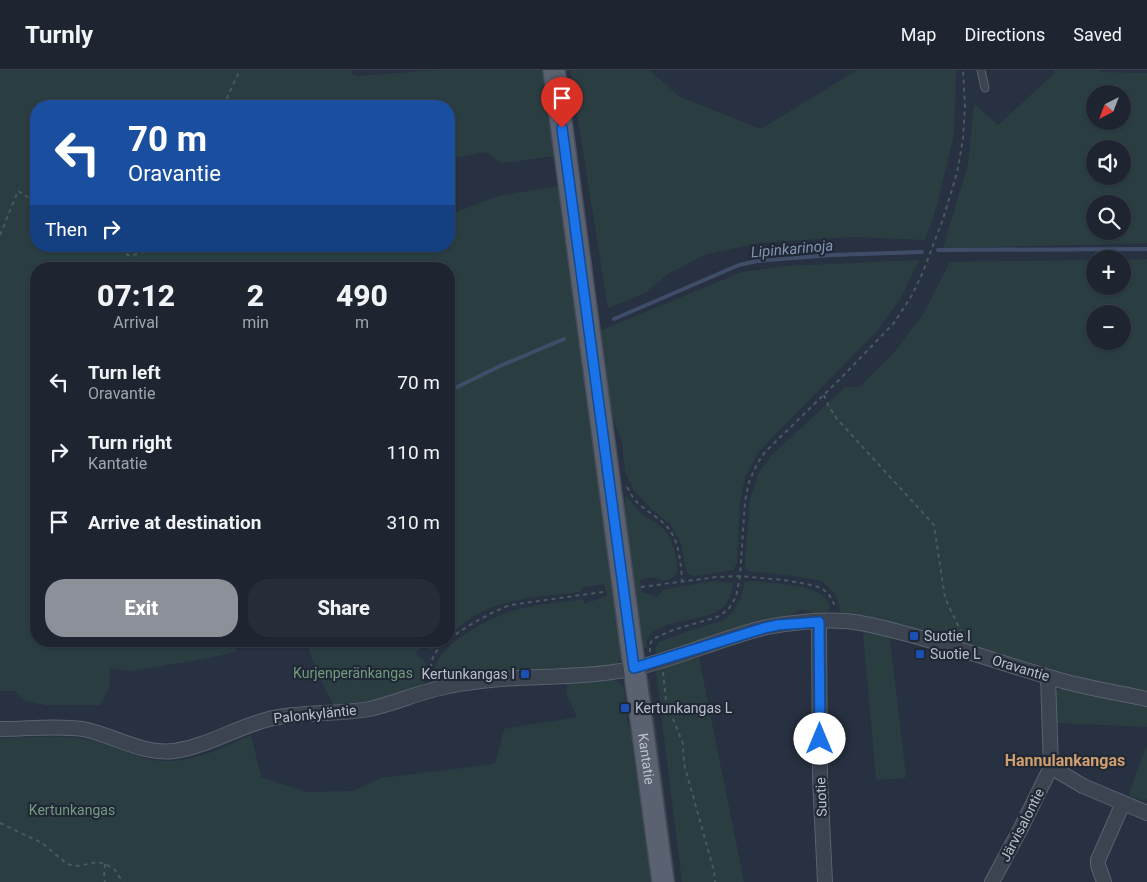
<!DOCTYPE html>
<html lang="en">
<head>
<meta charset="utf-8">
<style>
  :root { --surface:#1e2531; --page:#262d39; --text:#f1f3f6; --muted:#a1a5ab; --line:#3c424d; --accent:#8c9099 }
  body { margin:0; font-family:Roboto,sans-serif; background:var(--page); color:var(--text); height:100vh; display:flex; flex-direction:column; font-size:19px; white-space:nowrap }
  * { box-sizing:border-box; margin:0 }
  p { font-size:16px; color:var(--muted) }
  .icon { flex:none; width:28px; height:28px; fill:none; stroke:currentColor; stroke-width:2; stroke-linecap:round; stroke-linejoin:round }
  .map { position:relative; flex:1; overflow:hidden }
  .panel { position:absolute; left:30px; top:192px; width:425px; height:385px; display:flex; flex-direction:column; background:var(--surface); border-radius:20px; box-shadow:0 1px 4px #0004,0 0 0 1px var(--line) }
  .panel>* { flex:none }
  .hud { position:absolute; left:30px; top:30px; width:425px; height:152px; border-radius:20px; box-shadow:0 1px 4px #0004,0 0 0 1px var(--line); background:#1a4fa0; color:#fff; overflow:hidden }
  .needle { width:32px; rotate:222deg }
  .tools { position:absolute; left:1086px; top:15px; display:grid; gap:10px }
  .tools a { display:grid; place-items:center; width:45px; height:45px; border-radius:50%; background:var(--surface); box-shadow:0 1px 4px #0004,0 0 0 1px var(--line); font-size:25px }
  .pin { position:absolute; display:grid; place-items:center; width:42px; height:42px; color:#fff; margin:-51px -21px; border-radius:50% 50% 50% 0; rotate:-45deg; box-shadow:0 0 5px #0007 }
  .pin .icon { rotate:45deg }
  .me { position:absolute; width:55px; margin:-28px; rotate:0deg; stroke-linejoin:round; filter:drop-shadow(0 0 4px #0008) }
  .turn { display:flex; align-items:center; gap:18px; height:105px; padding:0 15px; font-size:22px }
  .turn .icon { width:65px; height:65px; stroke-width:2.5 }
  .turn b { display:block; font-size:35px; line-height:42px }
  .then { display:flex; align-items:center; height:48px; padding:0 15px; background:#0003; gap:10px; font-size:19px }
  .eta { display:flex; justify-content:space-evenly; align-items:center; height:85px; text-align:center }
  .eta b { font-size:30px; font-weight:800; line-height:35px }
  .primary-button { display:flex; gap:10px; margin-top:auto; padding:10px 15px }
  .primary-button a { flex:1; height:58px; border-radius:20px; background:var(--accent); color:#fff; font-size:20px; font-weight:800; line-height:58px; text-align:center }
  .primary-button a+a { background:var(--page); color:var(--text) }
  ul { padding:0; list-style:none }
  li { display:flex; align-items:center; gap:15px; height:70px; padding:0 15px }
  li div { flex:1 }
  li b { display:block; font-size:19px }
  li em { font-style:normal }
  header { display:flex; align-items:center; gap:30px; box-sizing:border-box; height:70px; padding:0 25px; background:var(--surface); border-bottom:1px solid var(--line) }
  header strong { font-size:24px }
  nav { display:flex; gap:28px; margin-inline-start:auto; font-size:18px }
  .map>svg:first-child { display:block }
  .green { fill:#2a3e42; fill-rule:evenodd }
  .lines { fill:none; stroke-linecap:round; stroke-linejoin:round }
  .stream { stroke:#3f4d69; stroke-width:4 }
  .service-casing { stroke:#5a616e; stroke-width:9 }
  .minor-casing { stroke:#5a616e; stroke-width:16 }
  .primary-casing { stroke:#464c5a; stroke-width:24 }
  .path { stroke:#485a5f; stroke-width:2; stroke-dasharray:4 4; stroke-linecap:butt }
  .service { stroke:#3c4351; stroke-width:7 }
  .minor { stroke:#3c4351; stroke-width:14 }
  .primary { stroke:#5a6271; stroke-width:21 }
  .route-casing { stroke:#114b97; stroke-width:12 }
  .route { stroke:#1a73e8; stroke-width:9 }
  .transit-dot { fill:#1a4fb4; stroke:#212836; stroke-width:2 }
  .labels { text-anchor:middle; stroke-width:4.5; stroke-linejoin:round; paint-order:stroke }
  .poi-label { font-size:14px; fill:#b9bfcb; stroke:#212836; text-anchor:start }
  .street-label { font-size:14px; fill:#b9bfcb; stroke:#212836 }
  .park-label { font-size:14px; fill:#719b7d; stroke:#212836 }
  .water-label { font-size:15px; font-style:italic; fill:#8293b1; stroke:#212836 }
  .quarter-label { font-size:16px; font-weight:bold; fill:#d19f6e; stroke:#212836 }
</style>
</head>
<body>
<header>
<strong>Turnly</strong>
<nav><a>Map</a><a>Directions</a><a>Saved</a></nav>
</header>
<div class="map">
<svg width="1147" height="812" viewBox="0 0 1147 812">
  <rect width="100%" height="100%" fill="#283141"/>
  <path class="green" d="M 0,0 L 352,0 L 352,4 L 357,6 L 436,0 L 547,0 L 623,586 C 620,591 617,595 611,596 C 596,600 577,597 561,598 C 553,598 544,600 535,600 C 504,601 473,601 444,611 L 440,611 C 418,582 492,547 512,541 C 535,534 559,533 582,529 L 585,534 L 606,526 L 607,525 L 604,514 L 583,517 L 580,522 C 547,526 511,527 481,542 C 469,548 459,557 449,565 L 449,199 L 36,199 L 36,571 L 235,571 L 236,581 L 222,585 L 187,592 L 129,601 L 110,598 L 109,619 L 100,635 L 46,635 L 25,631 L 15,621 L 0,621 ZM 36,36 L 449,36 L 449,89 L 486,82 L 502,93 L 555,86 L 559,116 L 498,126 L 449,145 L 449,176 L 36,176 Z
    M 570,0 L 649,0 L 680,27 L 761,59 L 857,0 L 956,0 L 954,65 L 937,135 L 925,170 L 852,167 L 759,173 L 704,185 L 668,204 L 645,223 L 608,238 Z
    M 1053,0 L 1098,0 L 1100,2 L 1147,3 L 1147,173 L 943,178 L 968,95 L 974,34 L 998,55 L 1055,3 ZM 1095,24 L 1122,24 L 1122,51 L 1095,51 ZM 1095,79 L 1122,79 L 1122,106 L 1095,106 ZM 1095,134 L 1122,134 L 1122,161 L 1095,161 Z
    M 1147,189 L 1147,621 L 1093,611 L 988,580 L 900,557 L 841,544 L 836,525 L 822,511 L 794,506 L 749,501 L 746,499 L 745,492 L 750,429 L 753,421 L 758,404 L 771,386 L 845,317 L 859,317 L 892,285 L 924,243 L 950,192 L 1095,190 L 1095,216 L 1122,216 L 1123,190 ZM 1095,244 L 1122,244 L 1122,271 L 1095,271 Z
    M 919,190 L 900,229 L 877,261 L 759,381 L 745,407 L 740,434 L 737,493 L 734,499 L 729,501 L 695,506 L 688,504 L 685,495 L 681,474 L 671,455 L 654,441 L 635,422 L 625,402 L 622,373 L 609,336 L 597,262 L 742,202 L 785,196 Z
    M 627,426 C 632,433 637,441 645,446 C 650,450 656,453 661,457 C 674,468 677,487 677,503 L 674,507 L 664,511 C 654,506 650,507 640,510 L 642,522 L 657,527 L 663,520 L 682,516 L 716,511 L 733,513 C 732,522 729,532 722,538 C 706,552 661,549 649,566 C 646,570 647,573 647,578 L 644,578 L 638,572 L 624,454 L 625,427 Z
    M 751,511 C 770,513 807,514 822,525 C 827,529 829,533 830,539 L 826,543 L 813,544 C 804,537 802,539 793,544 L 731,560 L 661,584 L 657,584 L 655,579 L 659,572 L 689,561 L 724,550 L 733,542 L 741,527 L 745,512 Z
    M 860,559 L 892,568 L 890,570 L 906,706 L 905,708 L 877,710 L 876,709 L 863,562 Z
    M 306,571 L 441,571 L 434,579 L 431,580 C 425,577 419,576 416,583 C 418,587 422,587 424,591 C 430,597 426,612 421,618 C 391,626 366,633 334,636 L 316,600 Z
    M 699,588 L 744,812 L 682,812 L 656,601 C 665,594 687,591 699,588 Z
    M 647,608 L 649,609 L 650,611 L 676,812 L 670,812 L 646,610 Z
    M 611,610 C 618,611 621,612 624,618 L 627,650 L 634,673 L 654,812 L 0,812 L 0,668 C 32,667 64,664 95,671 C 117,676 142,691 164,691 C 196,692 223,677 251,665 L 261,707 L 307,722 L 353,721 L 381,708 L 495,694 L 504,659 L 577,647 L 567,625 L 567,613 Z
    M 1068,617 L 1147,634 L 1147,657 L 1059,653 L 1055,650 L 1056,623 C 1059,618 1063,618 1068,617 Z
    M 1147,675 L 1147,728 L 1144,731 L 1130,726 L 1129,723 Z"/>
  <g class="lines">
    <path class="stream" d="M 938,180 L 1147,179
      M 614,249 L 739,195 L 757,191 L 832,185 L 922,182
      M 449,321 L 500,296 L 564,269"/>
    <g class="service-casing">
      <path id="service" d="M 981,0 L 985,18"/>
    </g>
    <g class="minor-casing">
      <path id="minor" d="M 819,552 L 820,709 L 825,812
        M 1048,607 L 1051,697 L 1083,716 L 1147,743
        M 0,659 C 27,659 56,655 83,659 C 113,665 143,685 174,681 C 208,676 237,657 269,649 C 302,641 336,645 369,639 C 396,633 422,621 449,616 C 509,603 571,611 631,599 C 677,589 721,568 767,557 C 788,553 822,549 844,551 C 865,552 887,559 907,564 C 955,577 1002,593 1049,607 C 1081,617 1114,622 1147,629
        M 992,812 L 1021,758 L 1051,697
        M 1104,812 L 1098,795 L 1098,790 L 1123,733"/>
    </g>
    <g class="primary-casing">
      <g id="primary">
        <path id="s1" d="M 554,0 L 663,812"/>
      </g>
    </g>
    <path class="path" d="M 223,36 L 240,0
      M 0,165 L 18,121 L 36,132
      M 112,176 L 130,186 L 156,179 L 157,176
      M 824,325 L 828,335 L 837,349 L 934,455 L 945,528 L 963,566
      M 627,417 C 630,422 632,427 636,431 C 646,442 663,449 671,462 C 680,476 681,496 682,512
      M 641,517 L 717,507 L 740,506 L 783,510 L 807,514 L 822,518 L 830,526 L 836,538
      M 449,569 C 469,555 487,544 510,535 L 603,522
      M 650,582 L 650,574 L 653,569 L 673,560 L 717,547 L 728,540 L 736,527 L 740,506 L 745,431 L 749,412 L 757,394 L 765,382 L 839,310 L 894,253 L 912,225 L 923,202 L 943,149 L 957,103 L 963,69 L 965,36 L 963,0
      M 663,602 L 666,631 L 683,674 L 684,694 L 714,801 L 715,812
      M 431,606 C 430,590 433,583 446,571
      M 0,753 L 42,773 L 67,794 L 78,796 L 98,792 L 105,794 L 114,799 L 123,812
      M 105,794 L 104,807 L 105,812"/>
    <use href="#service" class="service"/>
    <use href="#minor" class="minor"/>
    <use href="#primary" class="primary"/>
  </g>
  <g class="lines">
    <g class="route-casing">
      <path id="route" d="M 562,58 L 634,598 L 764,558 L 778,555 L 819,552 L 820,669"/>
    </g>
    <use href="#route" class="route"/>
  </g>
  <g class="transit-dot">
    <rect x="909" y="561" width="10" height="10" rx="2.5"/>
    <rect x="915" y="579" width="10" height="10" rx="2.5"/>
    <rect x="520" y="599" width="10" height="10" rx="2.5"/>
    <rect x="620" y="633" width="10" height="10" rx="2.5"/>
  </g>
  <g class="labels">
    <g class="poi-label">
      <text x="924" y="571">Suotie I</text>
      <text x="930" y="589">Suotie L</text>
      <text x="515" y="609" text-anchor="end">Kertunkangas I</text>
      <text x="635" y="643">Kertunkangas L</text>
    </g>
    <g class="street-label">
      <text transform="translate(1021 598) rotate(17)" y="5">Oravantie</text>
      <text transform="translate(315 644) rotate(-6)" y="5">Palonkyläntie</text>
      <text dy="5" stroke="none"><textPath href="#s1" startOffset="695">Kantatie</textPath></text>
      <text transform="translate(821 727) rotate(-92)" y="5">Suotie</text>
      <text transform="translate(1022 755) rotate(-63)" y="5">Järvisalontie</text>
    </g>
    <g class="park-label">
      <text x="353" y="608">Kurjenperänkangas</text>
      <text x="72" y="745">Kertunkangas</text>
    </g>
    <g class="water-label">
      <text transform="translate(792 179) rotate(-5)" y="5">Lipinkarinoja</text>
    </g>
    <g class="quarter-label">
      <text x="1065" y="696">Hannulankangas</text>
    </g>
  </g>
</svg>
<div class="tools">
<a><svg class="needle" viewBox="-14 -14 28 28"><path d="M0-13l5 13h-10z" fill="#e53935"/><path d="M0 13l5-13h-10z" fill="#a1a5ab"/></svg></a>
<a><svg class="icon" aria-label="sound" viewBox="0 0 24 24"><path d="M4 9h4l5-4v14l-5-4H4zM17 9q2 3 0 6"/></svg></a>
<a><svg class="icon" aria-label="search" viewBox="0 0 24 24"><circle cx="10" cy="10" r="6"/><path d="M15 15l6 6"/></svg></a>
<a>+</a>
<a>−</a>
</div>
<div class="pin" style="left:562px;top:58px;background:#d93025"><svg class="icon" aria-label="arrive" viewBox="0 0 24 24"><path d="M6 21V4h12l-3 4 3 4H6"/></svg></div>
<svg class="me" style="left:820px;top:669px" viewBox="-20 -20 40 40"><circle r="19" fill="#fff"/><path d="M0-13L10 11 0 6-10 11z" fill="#1a73e8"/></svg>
<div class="hud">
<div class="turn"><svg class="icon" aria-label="left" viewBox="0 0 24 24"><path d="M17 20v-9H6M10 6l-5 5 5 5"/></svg><div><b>70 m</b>Oravantie</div></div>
<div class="then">Then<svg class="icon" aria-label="right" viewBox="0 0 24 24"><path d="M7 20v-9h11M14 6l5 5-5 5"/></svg></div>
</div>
<section class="panel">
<div class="eta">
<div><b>07:12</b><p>Arrival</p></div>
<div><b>2</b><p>min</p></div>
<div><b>490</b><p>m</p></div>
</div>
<ul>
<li><svg class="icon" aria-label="left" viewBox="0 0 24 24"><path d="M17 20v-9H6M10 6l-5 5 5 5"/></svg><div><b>Turn left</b><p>Oravantie</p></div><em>70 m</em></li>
<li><svg class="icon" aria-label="right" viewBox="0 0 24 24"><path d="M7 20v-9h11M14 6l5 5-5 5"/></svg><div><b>Turn right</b><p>Kantatie</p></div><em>110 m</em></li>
<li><svg class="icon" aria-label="arrive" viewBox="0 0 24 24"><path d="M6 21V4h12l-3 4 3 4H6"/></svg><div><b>Arrive at destination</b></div><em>310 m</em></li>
</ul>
<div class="primary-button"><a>Exit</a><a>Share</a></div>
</section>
</div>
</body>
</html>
